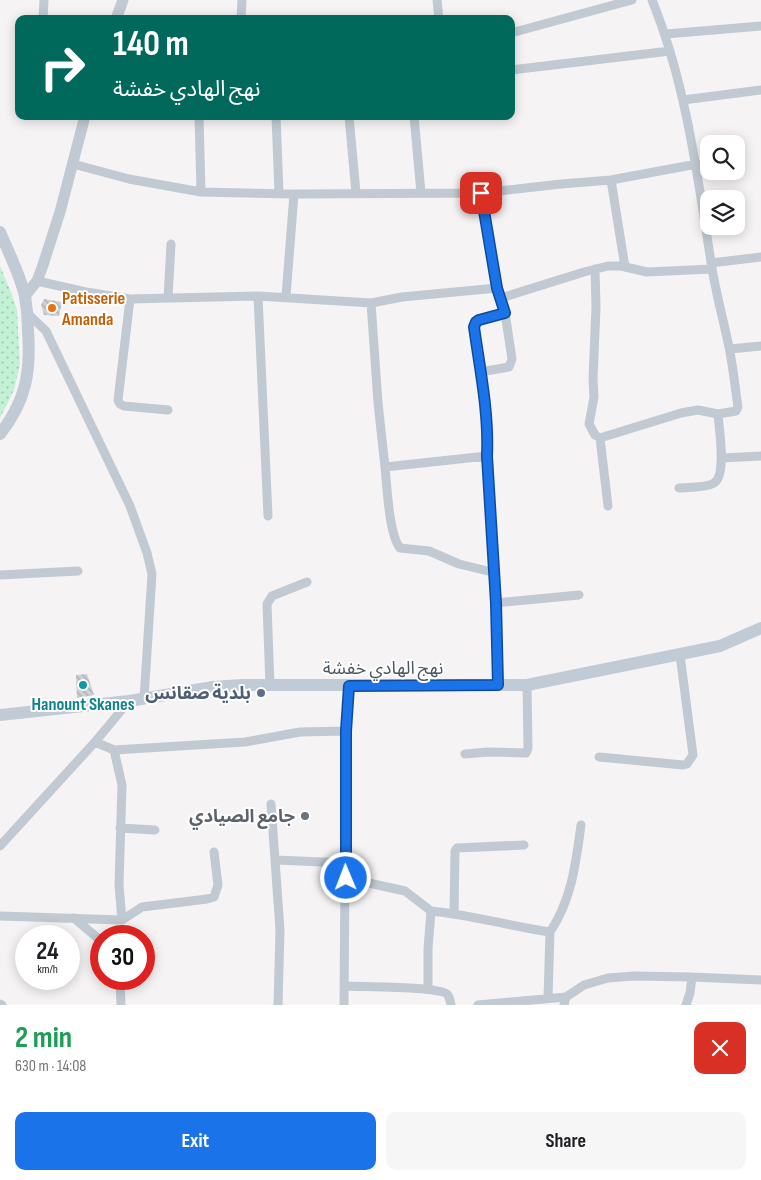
<!DOCTYPE html>
<html lang="en">
<head>
<meta charset="utf-8">
<style>
  :root { --surface:#fff; --page:#f6f6f6; --text:#202124; --muted:#757577; --accent:#1a73e8 }
  body { margin:0; font-family:"Sofia Sans Condensed","Noto Sans Arabic",sans-serif; background:var(--page); color:var(--text); height:100vh; display:flex; flex-direction:column; font-size:19px; white-space:nowrap }
  * { box-sizing:border-box; margin:0 }
  p { font-size:16px; color:var(--muted) }
  .icon { flex:none; width:28px; height:28px; fill:none; stroke:currentColor; stroke-width:2; stroke-linecap:round; stroke-linejoin:round }
  .map { position:relative; height:1005px; overflow:hidden }
  .side { display:flex; flex-direction:column; background:var(--surface); flex:1 }
  .side>* { flex:none }
  .top-card { position:absolute; left:15px; top:15px; width:500px; height:105px; border-radius:10px; box-shadow:0 2px 12px #0003; background:#00695c; color:#fff; overflow:hidden }
  .controls { position:absolute; left:700px; top:135px; display:grid; gap:10px }
  .controls a { display:grid; place-items:center; width:45px; height:45px; border-radius:10px; background:var(--surface); box-shadow:0 2px 12px #0003; font-size:25px }
  .speed { position:absolute; left:15px; top:925px; display:flex; gap:10px; font-size:25px; font-weight:700; text-align:center }
  .speed>* { display:grid; place-content:center; width:65px; height:65px; border-radius:50%; background:var(--surface); box-shadow:0 2px 12px #0003; line-height:1 }
  .speed small { font-size:12px; font-weight:400 }
  .speed .limit { border:8px solid #d22; background:#fff; color:#111 }
  .pin { position:absolute; display:grid; place-items:center; width:42px; height:42px; color:#fff; margin:-21px; border-radius:10px; box-shadow:0 2px 8px #0006 }
  .me { position:absolute; width:55px; margin:-28px; rotate:359deg; stroke-linejoin:round; filter:drop-shadow(0 0 4px #0008) }
  .turn { display:flex; align-items:center; gap:18px; height:105px; padding:0 15px; font-size:22px }
  .turn .icon { width:65px; height:65px; stroke-width:2.5 }
  .turn b { display:block; font-size:35px; line-height:42px }
  .round { display:grid; place-items:center; flex:none; width:52px; height:52px; border-radius:10px; background:var(--page) }
  .head { display:flex; align-items:center; justify-content:space-between; height:85px; padding:0 15px }
  h1 { font-size:30px; font-weight:700; line-height:38px; color:#1e9e55 }
  .button { display:flex; gap:10px; margin-top:auto; padding:10px 15px }
  .button a { flex:1; height:58px; border-radius:10px; background:var(--accent); color:#fff; font-size:20px; font-weight:700; line-height:58px; text-align:center }
  .button a+a { background:var(--page); color:var(--text) }
  .map>svg:first-child { display:block }
  .grass { fill:url(#grass-dots) }
  .building { fill:url(#building-back-hatch) }
  .lines { fill:none; stroke-linecap:round; stroke-linejoin:round }
  .minor { stroke:#c1cad2; stroke-width:9 }
  .tertiary { stroke:#c1cad2; stroke-width:11 }
  .secondary { stroke:#c1cbd6; stroke-width:12 }
  .route-casing { stroke:#114b97; stroke-width:12 }
  .route { stroke:#1a73e8; stroke-width:9 }
  .food-dot { fill:#e8710a; stroke:#fff; stroke-width:2 }
  .culture-dot { fill:#0f9aa8; stroke:#fff; stroke-width:2 }
  .service-dot { fill:#5c6f8a; stroke:#fff; stroke-width:2 }
  .worship-dot { fill:#6b7280; stroke:#fff; stroke-width:2 }
  .labels { text-anchor:middle; stroke-width:4; stroke-linejoin:round; paint-order:stroke }
  .food-label { font-size:18px; font-weight:bold; fill:#c56008; stroke:#fff; text-anchor:start }
  .street-label { font-size:18px; fill:#4a5661; stroke:#fff }
  .service-label { font-size:18px; font-weight:bold; fill:#4e5e75; stroke:#fff; text-anchor:end }
  .culture-label { font-size:18px; font-weight:bold; fill:#0d838f; stroke:#fff }
  .worship-label { font-size:18px; font-weight:bold; fill:#5b616d; stroke:#fff; text-anchor:end }
</style>
</head>
<body>
<div class="map">
<svg width="761" height="1005" viewBox="0 0 761 1005">
  <defs>
    <pattern id="grass-dots" width="8" height="8" patternUnits="userSpaceOnUse" patternTransform="scale(1.25)"><rect width="8" height="8" fill="#c3f1d5"/><path d="M2 2h.1M6 6h.1" fill="none" stroke="#a0c6b0" stroke-width="1.8" stroke-linecap="round"/></pattern>
    <pattern id="building-back-hatch" width="6" height="6" patternUnits="userSpaceOnUse" patternTransform="scale(1.25)"><rect width="6" height="6" fill="#cdcfd5"/><path d="M-1 5l2 2M0 0l6 6M5-1l2 2" fill="none" stroke="#a8abb0"/></pattern>
  </defs>
  <rect width="100%" height="100%" fill="#f5f3f3"/>
  <path class="grass" d="M 0,266 L 11,292 L 17,310 L 20,364 L 14,390 L 0,418 Z"/>
  <path class="building" d="M 44,299 L 62,302 L 59,316 L 44,315 L 41,305 Z
    M 87,674 L 94,695 L 77,698 L 76,675 Z"/>
  <g class="lines">
    <path class="minor" d="M 437,0 L 439,19
      M 652,0 C 686,84 697,173 711,262 C 715,290 723,318 729,347 C 733,366 735,387 738,407 L 736,411 L 718,414 C 719,429 727,475 714,483 C 706,488 689,487 679,488
      M 43,19 L 44,0
      M 241,19 L 242,0
      M 511,33 L 632,0
      M 666,34 L 761,26
      M 511,70 L 670,51
      M 683,100 L 761,90
      M 199,116 L 201,192
      M 276,116 L 279,193
      M 349,116 L 356,193
      M 414,116 L 421,193
      M 73,164 L 129,179 L 201,192 L 294,194 L 481,193 L 561,184 L 611,180 L 697,164
      M 611,180 L 625,267
      M 711,263 L 761,257
      M 595,269 L 596,307 L 593,379 L 594,397 L 589,424 L 595,435 L 600,438
      M 37,281 L 86,292 L 130,299 L 258,296 L 371,303 L 402,297 L 497,288
      M 258,296 L 268,516
      M 286,296 L 294,194
      M 168,298 L 171,244
      M 501,298 L 584,272 L 608,266 L 621,266 L 647,272 L 712,269
      M 130,299 L 118,400 L 120,404 L 124,406 L 168,410
      M 371,303 L 378,403 L 385,467 L 487,456
      M 27,313 L 46,331 L 130,506 L 147,553 L 152,574 L 144,699
      M 730,349 L 761,346
      M 480,372 L 509,367 L 512,359 L 505,313 L 497,288 L 481,193
      M 722,458 L 761,456
      M 385,467 C 387,486 389,535 400,548 L 429,551 L 459,564 L 492,572
      M 608,506 L 600,438 L 681,413 L 698,410 L 718,414
      M 0,575 L 78,571
      M 495,603 L 579,595
      M 498,685 L 495,603 L 487,456 C 488,412 480,370 475,327 L 476,322 L 479,320 L 505,313
      M 270,686 L 267,604 L 272,596 L 307,582
      M 95,742 L 114,750 L 122,785 L 119,885 L 122,920
      M 114,750 L 245,742 L 300,732 L 346,731
      M 465,754 L 488,752 L 526,753 L 528,748 L 527,685
      M 599,757 L 683,765 L 687,764 L 693,755 L 680,655
      M 271,804 L 280,930 L 278,1005
      M 120,828 L 155,830
      M 0,846 L 95,742 L 129,701
      M 276,860 L 346,863
      M 346,878 L 405,891 L 431,911 L 428,949 L 428,989
      M 431,911 C 471,915 510,926 550,932 C 572,899 576,862 581,825
      M 454,914 L 455,851 L 457,848 L 524,845
      M 0,916 L 122,920 L 142,907 L 207,899 L 214,897 L 218,885 L 214,852
      M 74,918 L 101,941
      M 120,979 L 121,1005
      M 345,986 C 362,987 437,986 447,994 C 450,997 450,1001 451,1005
      M 548,998 L 550,932
      M 0,1004 L 2,1005
      M 344,1005 L 346,731 L 349,686
      M 478,1005 L 566,997
      M 564,1005 L 566,997 L 584,985 L 608,978 L 634,976 L 692,977 L 761,980
      M 686,1005 L 690,993 L 692,977"/>
    <path class="tertiary" d="M 116,19 L 123,0
      M 25,296 L 37,281 L 42,268 L 60,212 L 85,116"/>
    <path class="secondary" d="M 0,232 C 9,253 20,275 25,296 C 27,308 28,319 28,331 C 31,372 26,401 0,434
      M 0,715 L 129,701 L 213,687 L 242,685 L 527,685 L 720,646 L 761,628"/>
  </g>
  <g class="lines">
    <g class="route-casing">
      <path id="route" d="M 346,878 L 346,731 L 349,686 L 498,685 L 496,603 L 487,456 C 489,413 480,370 474,327 L 476,322 L 479,320 L 505,313 L 497,288 L 481,193"/>
    </g>
    <use href="#route" class="route"/>
  </g>
  <circle class="food-dot" cx="52" cy="308" r="5"/>
  <circle class="culture-dot" cx="83" cy="685" r="5"/>
  <circle class="service-dot" cx="261" cy="693" r="5"/>
  <circle class="worship-dot" cx="305" cy="816" r="5"/>
  <g class="labels">
    <g class="food-label">
      <text x="62" y="304">Patisserie<tspan x="62" dy="21">Amanda</tspan></text>
    </g>
    <g class="street-label">
      <text x="383" y="674">نهج الهادي خفشة</text>
    </g>
    <g class="service-label">
      <text x="251" y="699">بلدية صقانس</text>
    </g>
    <g class="culture-label">
      <text x="83" y="710">Hanount Skanes</text>
    </g>
    <g class="worship-label">
      <text x="295" y="822">جامع الصيادي</text>
    </g>
  </g>
</svg>
<div class="controls">
<a><svg class="icon" aria-label="search" viewBox="0 0 24 24"><circle cx="10" cy="10" r="6"/><path d="M15 15l6 6"/></svg></a>
<a><svg class="icon" aria-label="layers" viewBox="0 0 24 24"><path d="M12 4l9 5-9 5-9-5zM3 14l9 5 9-5"/></svg></a>
</div>
<div class="speed"><div>24<small>km/h</small></div><div class="limit">30</div></div>
<div class="pin" style="left:481px;top:193px;background:#d93025"><svg class="icon" aria-label="arrive" viewBox="0 0 24 24"><path d="M6 21V4h12l-3 4 3 4H6"/></svg></div>
<svg class="me" style="left:346px;top:878px" viewBox="-20 -20 40 40"><circle r="17" fill="#1a73e8" stroke="#fff" stroke-width="3"/><path d="M0-11L8 9 0 5-8 9z" fill="#fff"/></svg>
<div class="top-card">
<div class="turn"><svg class="icon" aria-label="right" viewBox="0 0 24 24"><path d="M7 20v-9h11M14 6l5 5-5 5"/></svg><div><b>140 m</b>نهج الهادي خفشة</div></div>
</div>
</div>
<section class="side">
<div class="head"><div><h1>2 min</h1><p>630 m · 14:08</p></div><a class="round" style="background:#d93025;color:#fff"><svg class="icon" aria-label="close" viewBox="0 0 24 24"><path d="M6 6l12 12M18 6L6 18"/></svg></a></div>
<div class="button"><a>Exit</a><a>Share</a></div>
</section>
</body>
</html>
